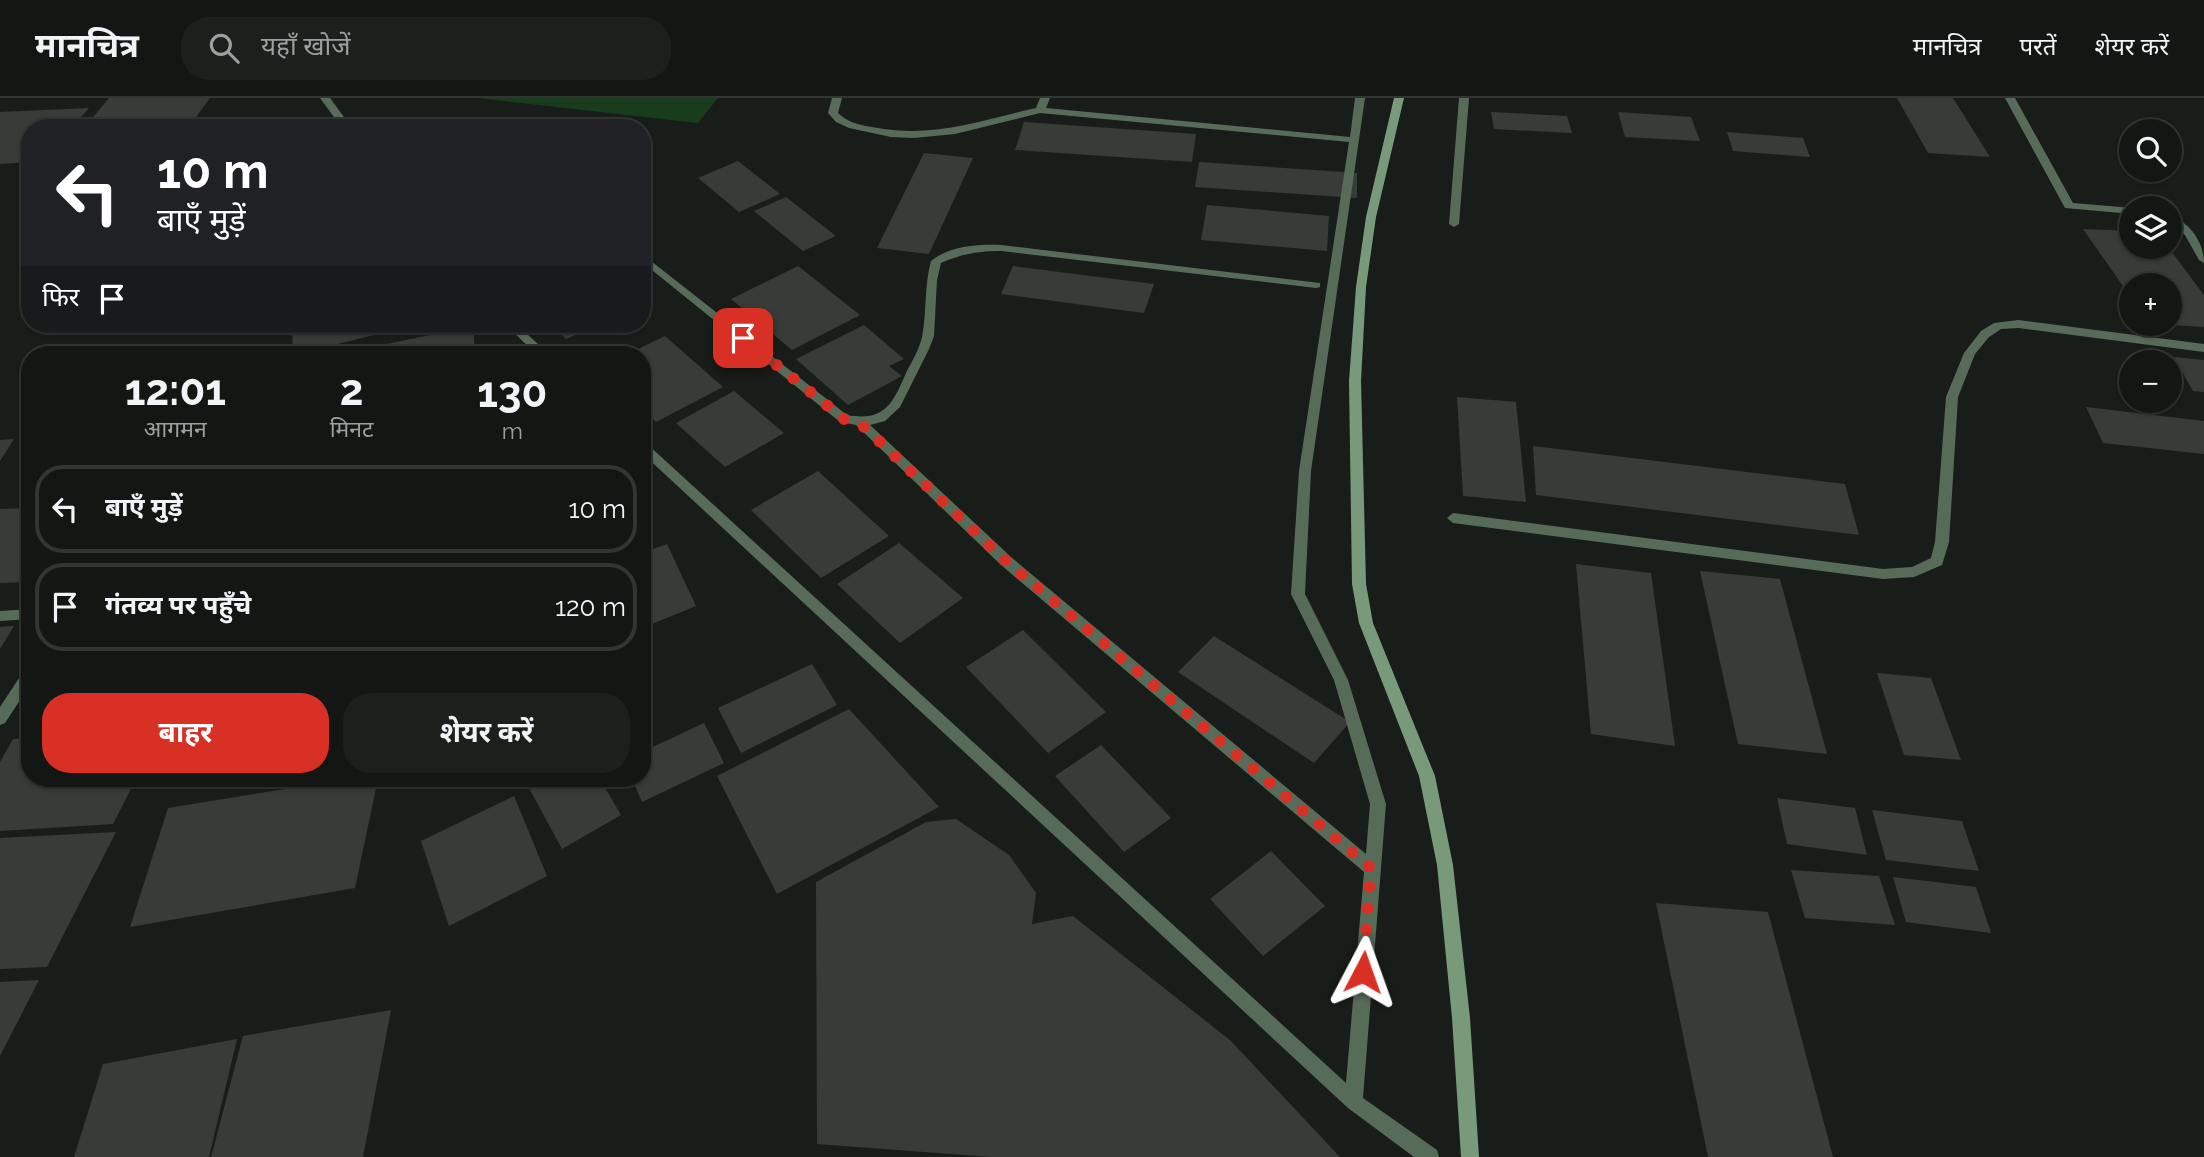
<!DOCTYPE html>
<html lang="hi">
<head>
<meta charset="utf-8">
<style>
  :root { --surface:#131613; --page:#1c1f1c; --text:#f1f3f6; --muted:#9d9fa0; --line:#323533; --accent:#d93025 }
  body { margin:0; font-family:Raleway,"Noto Sans Devanagari",sans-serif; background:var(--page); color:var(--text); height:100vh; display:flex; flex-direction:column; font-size:26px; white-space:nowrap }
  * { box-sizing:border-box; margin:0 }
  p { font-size:23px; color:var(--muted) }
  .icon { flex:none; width:38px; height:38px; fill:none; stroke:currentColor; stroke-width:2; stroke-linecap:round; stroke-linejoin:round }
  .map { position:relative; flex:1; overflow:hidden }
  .sheet { position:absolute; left:21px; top:248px; width:630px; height:441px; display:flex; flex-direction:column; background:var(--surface); border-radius:28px; box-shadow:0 2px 5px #0004,0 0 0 2px var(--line) }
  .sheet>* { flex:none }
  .top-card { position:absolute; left:21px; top:21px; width:630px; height:214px; border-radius:28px; box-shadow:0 2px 5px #0004,0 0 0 2px var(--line); background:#202124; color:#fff; overflow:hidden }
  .buttons { position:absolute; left:2119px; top:21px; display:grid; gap:14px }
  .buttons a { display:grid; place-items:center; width:63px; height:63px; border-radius:50%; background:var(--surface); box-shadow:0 2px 5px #0004,0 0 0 2px var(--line); font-size:35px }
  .pin { position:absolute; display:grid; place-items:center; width:60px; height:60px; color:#fff; margin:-30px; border-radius:14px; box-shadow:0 4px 10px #0006 }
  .me { position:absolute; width:77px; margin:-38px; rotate:4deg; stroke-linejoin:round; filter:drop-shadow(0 0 5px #0008) }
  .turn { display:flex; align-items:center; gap:24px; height:147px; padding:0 21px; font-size:32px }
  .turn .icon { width:91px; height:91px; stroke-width:2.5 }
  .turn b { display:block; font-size:49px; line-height:60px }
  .then { display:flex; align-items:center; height:66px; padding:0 21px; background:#0003; gap:14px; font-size:26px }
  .eta { display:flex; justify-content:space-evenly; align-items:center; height:119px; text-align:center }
  .eta b { font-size:42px; font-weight:700; line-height:49px }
  .cta { display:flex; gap:14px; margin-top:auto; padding:14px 21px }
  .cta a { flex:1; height:80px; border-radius:28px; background:var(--accent); color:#fff; font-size:28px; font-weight:700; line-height:80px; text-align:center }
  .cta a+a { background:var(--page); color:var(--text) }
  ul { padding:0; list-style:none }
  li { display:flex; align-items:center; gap:21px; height:88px; margin:0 14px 10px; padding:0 7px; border:4px solid var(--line); border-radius:28px }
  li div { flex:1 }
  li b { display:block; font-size:26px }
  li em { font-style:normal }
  header { display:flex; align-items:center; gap:42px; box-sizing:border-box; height:98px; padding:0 35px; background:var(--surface); border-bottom:2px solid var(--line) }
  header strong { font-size:33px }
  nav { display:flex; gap:38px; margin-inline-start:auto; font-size:24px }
  .search { width:490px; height:63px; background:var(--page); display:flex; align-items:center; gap:18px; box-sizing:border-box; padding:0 24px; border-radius:28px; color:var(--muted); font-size:26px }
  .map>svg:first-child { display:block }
  .green { fill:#193d1c }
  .building { fill:#383c38 }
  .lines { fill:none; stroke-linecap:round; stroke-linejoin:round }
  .lane { fill:#576c58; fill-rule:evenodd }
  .street { fill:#576c58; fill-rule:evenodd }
  .secondary { fill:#799a7a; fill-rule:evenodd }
  .route { stroke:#d93025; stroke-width:12; stroke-dasharray:0 21.6 }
</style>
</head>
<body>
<header>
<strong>मानचित्र</strong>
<div class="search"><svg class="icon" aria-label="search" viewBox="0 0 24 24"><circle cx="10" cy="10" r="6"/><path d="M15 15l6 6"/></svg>यहाँ खोजें</div>
<nav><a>मानचित्र</a><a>परतें</a><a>शेयर करें</a></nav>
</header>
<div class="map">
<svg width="2204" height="1059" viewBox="0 0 2204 1059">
  <rect width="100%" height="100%" fill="#191d19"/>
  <path class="green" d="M 478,0 L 718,0 L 698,25 Z"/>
  <path class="building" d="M 109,0 L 210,0 L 188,30 L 84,30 Z
    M 1897,0 L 1953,0 L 1990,59 L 1928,55 Z
    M 89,10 L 72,30 L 30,30 L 30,64 L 0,66 L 0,14 Z
    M 1491,14 L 1567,18 L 1572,35 L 1494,31 Z
    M 1618,14 L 1691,19 L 1700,43 L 1625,39 Z
    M 1024,24 L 1196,36 L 1192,64 L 1015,52 Z
    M 1727,34 L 1803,40 L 1810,59 L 1733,53 Z
    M 924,55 L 973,60 L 929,156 L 877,150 Z
    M 738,63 L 780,96 L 739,114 L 698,80 Z
    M 1199,64 L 1357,75 L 1357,100 L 1195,89 Z
    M 786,99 L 836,138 L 803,153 L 754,113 Z
    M 1207,107 L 1329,118 L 1327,153 L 1201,142 Z
    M 2083,131 L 2132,133 L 2132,149 L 2168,149 L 2204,197 L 2204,229 L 2170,227 L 2170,187 L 2132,187 L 2132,201 Z
    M 798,168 L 860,217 L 792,252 L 731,201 Z
    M 1013,168 L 1154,186 L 1144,215 L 1001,196 Z
    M 292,226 L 414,226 L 414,227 L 293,257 Z
    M 552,226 L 600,226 L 566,241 Z
    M 864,227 L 904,261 L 889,268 L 902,278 L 848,307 L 796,261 Z
    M 473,228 L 475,257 L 339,257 L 339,256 Z
    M 665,238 L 723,289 L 656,324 L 642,312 L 642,257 L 626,257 Z
    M 2174,259 L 2204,262 L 2204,294 L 2193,293 Z
    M 734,293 L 784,335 L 725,369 L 676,325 Z
    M 1457,299 L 1516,304 L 1526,404 L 1463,398 Z
    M 2086,309 L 2204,323 L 2204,356 L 2103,345 Z
    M 14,341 L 0,363 L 0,342 Z
    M 1533,348 L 1845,386 L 1859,437 L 1536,397 Z
    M 818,373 L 889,438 L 821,480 L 751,412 Z
    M 30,410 L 30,484 L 0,485 L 0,411 Z
    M 899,445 L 963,500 L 900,545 L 837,486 Z
    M 667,446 L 696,508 L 642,530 L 642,455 Z
    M 1576,466 L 1651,475 L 1675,648 L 1591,636 Z
    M 1700,473 L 1780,481 L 1827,656 L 1738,646 Z
    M 14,528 L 0,551 L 0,529 Z
    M 1023,532 L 1106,614 L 1048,655 L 966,569 Z
    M 1214,538 L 1350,624 L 1314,665 L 1178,574 Z
    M 812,566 L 837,607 L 741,655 L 718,610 Z
    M 1877,575 L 1931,580 L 1961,662 L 1904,657 Z
    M 849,611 L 939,709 L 777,796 L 717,678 Z
    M 704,625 L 724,665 L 642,704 L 632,681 L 642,681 L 642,654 Z
    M 30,640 L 30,681 L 136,681 L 113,726 L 0,733 L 0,664 L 13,641 Z
    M 1101,647 L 1171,720 L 1124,754 L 1055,678 Z
    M 346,681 L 378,681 L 355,790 L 130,829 L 168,710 Z
    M 524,681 L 600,681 L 621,717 L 562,751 Z
    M 514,698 L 547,778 L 449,828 L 421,743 Z
    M 1777,700 L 1855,710 L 1867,757 L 1787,746 Z
    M 1872,712 L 1962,723 L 1979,773 L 1886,762 Z
    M 956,721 L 1009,757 L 1036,795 L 1032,826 L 1073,818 L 1231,943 L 1340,1059 L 991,1059 L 817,1046 L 816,784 L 926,724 Z
    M 116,734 L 47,869 L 0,871 L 0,740 Z
    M 1271,753 L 1325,808 L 1263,858 L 1210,801 Z
    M 1791,772 L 1879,778 L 1895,827 L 1805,820 Z
    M 1893,779 L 1976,789 L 1991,835 L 1906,824 Z
    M 1656,805 L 1768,814 L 1833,1059 L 1708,1059 Z
    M 39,882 L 0,958 L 0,884 Z
    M 391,912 L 363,1059 L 211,1059 L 243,938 Z
    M 237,941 L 209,1059 L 74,1059 L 103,966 Z"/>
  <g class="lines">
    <path class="lane" d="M 30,511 L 30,521 L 0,523 L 0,513 Z
      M 30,569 L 30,587 L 5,625 L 0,627 L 0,609 L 25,571 Z"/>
    <path class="street" d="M 320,0 L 330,0 L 352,30 L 342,30 Z
      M 832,0 L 842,0 L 838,15 C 847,24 859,27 872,29 C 932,41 978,23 1036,10 L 1040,0 L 1050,0 L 1046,10 L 1350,39 L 1355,0 L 1365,0 L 1311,373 L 1305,496 L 1348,582 L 1386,706 L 1363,1000 L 1437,1052 L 1439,1059 L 1414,1059 L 1348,1010 L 642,355 L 642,344 L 646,345 L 1346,985 L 1364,774 L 1001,467 L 856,327 L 840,324 L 642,164 L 642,156 L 847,317 C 885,324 893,305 906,275 C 912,263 919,252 922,239 C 927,214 924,188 931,163 C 949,148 978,146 1001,147 L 1320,185 L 1320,189 L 1316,190 L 1001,153 C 979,153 961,156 941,165 L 937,182 L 934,238 L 929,251 L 900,309 L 885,323 L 870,327 L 1011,459 L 1366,756 L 1370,706 L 1334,582 L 1291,496 L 1299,373 L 1349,44 L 1040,15 L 955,36 L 914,40 L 891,39 L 849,30 L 836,24 L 828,15 Z
      M 1459,0 L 1469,0 L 1459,126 L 1454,129 L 1449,126 Z
      M 2005,0 L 2015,0 L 2073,105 L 2132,110 L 2132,116 L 2065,110 Z
      M 2170,117 C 2190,125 2204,144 2204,165 L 2199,162 L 2185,137 L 2170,125 Z
      M 2018,222 L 2204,246 L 2204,254 L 2018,230 L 2001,231 L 1989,239 L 1975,256 L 1958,299 L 1949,444 L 1942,467 L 1914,479 L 1883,481 L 1453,425 L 1447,420 L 1453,415 L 1883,471 L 1912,469 L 1931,460 L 1935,444 L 1946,299 L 1964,255 L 1981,233 L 1994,225 Z
      M 505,226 L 516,226 L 550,257 L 537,257 Z"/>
    <path class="secondary" d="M 1394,0 L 1404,0 L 1376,119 L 1366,189 L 1361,283 L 1366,486 L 1373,525 L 1435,678 L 1453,767 L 1470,920 L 1479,1059 L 1461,1059 L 1452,920 L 1437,767 L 1419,678 L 1359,525 L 1352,486 L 1349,283 L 1356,189 L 1366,119 Z"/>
  </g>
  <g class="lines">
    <path class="route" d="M 743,240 L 844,321 L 861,326 L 1006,463 L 1371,770 L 1363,874"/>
  </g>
</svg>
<div class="buttons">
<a><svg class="icon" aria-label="search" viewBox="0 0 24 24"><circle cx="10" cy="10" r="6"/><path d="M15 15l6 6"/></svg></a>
<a><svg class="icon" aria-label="layers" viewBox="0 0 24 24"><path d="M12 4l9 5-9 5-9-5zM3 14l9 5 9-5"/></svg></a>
<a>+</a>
<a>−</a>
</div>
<div class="pin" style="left:743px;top:240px;background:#d93025"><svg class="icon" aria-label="arrive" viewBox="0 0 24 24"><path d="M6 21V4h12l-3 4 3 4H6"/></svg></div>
<svg class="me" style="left:1363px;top:874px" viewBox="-20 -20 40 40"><path d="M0-17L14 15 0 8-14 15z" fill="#d93025" stroke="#fff" stroke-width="4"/></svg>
<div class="top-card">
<div class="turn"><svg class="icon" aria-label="left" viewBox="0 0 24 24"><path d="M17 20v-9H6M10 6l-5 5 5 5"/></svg><div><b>10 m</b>बाएँ मुड़ें</div></div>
<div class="then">फिर<svg class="icon" aria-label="arrive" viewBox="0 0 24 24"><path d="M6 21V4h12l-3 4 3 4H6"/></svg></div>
</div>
<section class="sheet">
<div class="eta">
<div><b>12:01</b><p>आगमन</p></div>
<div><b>2</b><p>मिनट</p></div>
<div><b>130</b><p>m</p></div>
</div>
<ul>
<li><svg class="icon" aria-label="left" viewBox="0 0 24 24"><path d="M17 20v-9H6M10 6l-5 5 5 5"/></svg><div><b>बाएँ मुड़ें</b></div><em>10 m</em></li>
<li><svg class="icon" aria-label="arrive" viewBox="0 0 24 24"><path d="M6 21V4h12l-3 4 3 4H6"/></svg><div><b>गंतव्य पर पहुँचे</b></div><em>120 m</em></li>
</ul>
<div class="cta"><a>बाहर</a><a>शेयर करें</a></div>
</section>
</div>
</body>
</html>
